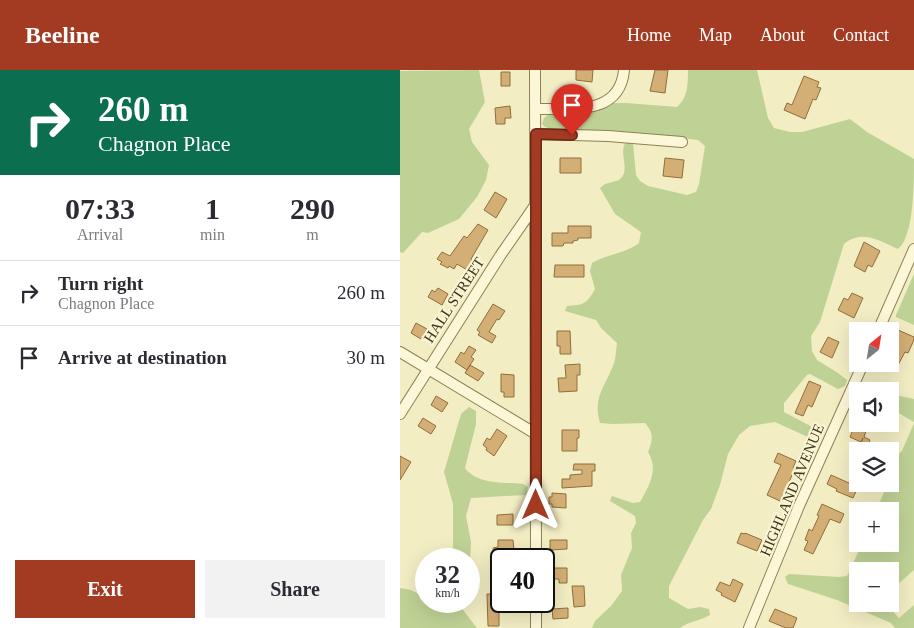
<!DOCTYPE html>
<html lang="en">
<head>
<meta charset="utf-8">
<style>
  :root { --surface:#fff; --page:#f2f2f3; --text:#2b2b33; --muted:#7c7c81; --line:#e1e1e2; --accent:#a33b22 }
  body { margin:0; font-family:"Times New Roman",serif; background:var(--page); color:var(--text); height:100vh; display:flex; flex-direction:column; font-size:19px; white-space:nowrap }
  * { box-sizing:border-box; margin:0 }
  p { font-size:16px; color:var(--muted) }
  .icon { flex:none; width:28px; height:28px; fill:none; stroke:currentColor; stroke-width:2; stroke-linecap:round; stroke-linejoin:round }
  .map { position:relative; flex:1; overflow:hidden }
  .sheet { display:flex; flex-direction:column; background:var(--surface); width:400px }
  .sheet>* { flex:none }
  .guide { background:#0b6e4f; color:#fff; overflow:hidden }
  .needle { width:32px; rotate:30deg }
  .controls { position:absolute; left:449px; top:252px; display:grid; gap:10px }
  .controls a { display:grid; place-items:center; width:50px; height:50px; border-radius:0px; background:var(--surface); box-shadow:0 5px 20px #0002; font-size:25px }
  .speed { position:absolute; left:15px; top:478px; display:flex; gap:10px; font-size:25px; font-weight:700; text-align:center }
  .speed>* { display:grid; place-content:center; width:65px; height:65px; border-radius:50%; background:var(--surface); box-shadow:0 5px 20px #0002; line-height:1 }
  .speed small { font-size:12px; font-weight:400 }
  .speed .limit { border:2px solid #111; border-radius:8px; background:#fff; color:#111 }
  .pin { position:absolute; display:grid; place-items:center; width:42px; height:42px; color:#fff; margin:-51px -21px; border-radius:50% 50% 50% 0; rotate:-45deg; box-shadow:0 0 5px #0007 }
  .pin .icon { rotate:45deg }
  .me { position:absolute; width:55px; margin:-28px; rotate:0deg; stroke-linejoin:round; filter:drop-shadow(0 0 4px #0008) }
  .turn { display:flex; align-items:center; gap:18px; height:105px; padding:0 15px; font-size:22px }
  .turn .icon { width:65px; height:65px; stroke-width:2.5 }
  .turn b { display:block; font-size:35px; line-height:42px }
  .eta { display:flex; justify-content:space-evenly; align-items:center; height:85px; text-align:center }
  .eta b { font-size:30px; font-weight:600; line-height:35px }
  .cta { display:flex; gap:10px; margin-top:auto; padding:10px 15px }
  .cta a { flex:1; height:58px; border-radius:0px; background:var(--accent); color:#fff; font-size:20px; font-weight:600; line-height:58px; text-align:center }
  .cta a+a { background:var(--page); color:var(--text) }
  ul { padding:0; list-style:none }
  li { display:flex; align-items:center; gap:15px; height:65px; padding:0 15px; border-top:1px solid var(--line) }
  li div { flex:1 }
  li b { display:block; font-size:19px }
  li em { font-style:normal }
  header { display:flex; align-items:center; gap:30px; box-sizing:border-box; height:70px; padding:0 25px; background:var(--accent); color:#fff }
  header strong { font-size:24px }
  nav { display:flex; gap:28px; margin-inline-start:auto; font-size:18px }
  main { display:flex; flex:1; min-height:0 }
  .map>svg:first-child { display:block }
  .green { fill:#bfd295 }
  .building { fill:#d4af75; stroke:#906e3b }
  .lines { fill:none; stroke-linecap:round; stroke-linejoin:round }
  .minor-casing { stroke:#8e8058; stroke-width:12 }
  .minor { stroke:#fcf8d7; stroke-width:10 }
  .route-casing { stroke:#6a2616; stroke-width:12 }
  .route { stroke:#a33b22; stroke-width:9 }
  .labels { text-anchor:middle; stroke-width:4.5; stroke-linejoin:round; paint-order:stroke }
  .street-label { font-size:15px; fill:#3d331d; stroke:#f9f5d3 }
</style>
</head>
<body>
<header>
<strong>Beeline</strong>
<nav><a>Home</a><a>Map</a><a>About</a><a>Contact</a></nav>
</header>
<main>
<section class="sheet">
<div class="guide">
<div class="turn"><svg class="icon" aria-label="right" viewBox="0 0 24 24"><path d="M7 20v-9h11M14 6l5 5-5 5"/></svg><div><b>260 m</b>Chagnon Place</div></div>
</div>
<div class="eta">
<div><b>07:33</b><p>Arrival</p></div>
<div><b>1</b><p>min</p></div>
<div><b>290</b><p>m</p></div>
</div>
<ul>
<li><svg class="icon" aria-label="right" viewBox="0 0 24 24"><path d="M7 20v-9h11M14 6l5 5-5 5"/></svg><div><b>Turn right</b><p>Chagnon Place</p></div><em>260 m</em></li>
<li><svg class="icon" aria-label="arrive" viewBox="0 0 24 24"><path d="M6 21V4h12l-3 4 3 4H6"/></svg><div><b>Arrive at destination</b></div><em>30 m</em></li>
</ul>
<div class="cta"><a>Exit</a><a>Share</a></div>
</section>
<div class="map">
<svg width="514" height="558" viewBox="0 0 514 558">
  <rect width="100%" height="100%" fill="#f2edc3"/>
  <path class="green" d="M 79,0 L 85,32 L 69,59 L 72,72 L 89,95 L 86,110 L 77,127 L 59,149 L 28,163 L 22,162 L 3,183 L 0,182 L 0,1 Z
    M 288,0 L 357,0 L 368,48 L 374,58 L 390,62 L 402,62 L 450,49 L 467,62 L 514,89 C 514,113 514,167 498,179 C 479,171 463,159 444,174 L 420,252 L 411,266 L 412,281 L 417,290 L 438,303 L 447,310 L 445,316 L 438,319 L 410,304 L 407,305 L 384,333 L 384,342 L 418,360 L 418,366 L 410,368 L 375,352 L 350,356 L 339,365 L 328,384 L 320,415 L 311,439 L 303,450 L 269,516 L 269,528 L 288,539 L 300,537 L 309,539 L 310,545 C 300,551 289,551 280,558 L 192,558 L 195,551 L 211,536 L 222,521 L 221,505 L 232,478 L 231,463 L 236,453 L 235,446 L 210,431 L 212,426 L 233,433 L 240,432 C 249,416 259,400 248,382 C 253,370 254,363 245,353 L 212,354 L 200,353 C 192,327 206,316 214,293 C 216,287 216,280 217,273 L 201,258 L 196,250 L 165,241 L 167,236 C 183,235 187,234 195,219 L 190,201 L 192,193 C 207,184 225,184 239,173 L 241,162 L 215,144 L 200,118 L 205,114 L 219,110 C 221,108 223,106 224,103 C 227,92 218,79 228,70 L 233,73 L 236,105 L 240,111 L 248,116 L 287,125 L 296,122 L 299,114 L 305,76 L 298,70 L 242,63 L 154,60 L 145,57 L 142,54 L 144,48 L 149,44 L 186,42 L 202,39 L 213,33 L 226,33 L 277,37 C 288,28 288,13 288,0 Z
    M 514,204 L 514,255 L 496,247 L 496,245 Z
    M 495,325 L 514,329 L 514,352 L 490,338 L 490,326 Z
    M 69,337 L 76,341 L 76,354 L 65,398 C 78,415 103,412 123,414 L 128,417 L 126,425 L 71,428 L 66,446 L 71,472 L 69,511 L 69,489 L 53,489 L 53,434 L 44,402 L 61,344 Z
    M 514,353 L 514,500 L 490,521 L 490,501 L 458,501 L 458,534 L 486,534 L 499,548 L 514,535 L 514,558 L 495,558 L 491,553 L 437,530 L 388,514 L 385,507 L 389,504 L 439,507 L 447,506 L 462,474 L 490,474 L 490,441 L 476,441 L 487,415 L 486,414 L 490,414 L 490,391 L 502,381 Z
    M 0,518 L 11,520 L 26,528 L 26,531 L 34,531 L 42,536 L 46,531 L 64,531 L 63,540 L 77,558 L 0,558 Z"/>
  <path class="building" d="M 176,0 L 193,0 L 192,12 L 176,10 Z
    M 255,0 L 268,0 L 265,23 L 250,21 Z
    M 101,2 L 110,2 L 110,16 L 101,16 Z
    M 404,6 L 419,12 L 417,17 L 421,18 L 416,30 L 413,29 L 405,49 L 384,40 L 387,33 L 392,35 Z
    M 110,36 L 111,48 L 105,48 L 105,54 L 96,54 L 95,38 Z
    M 160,88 L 181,88 L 181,103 L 160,103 Z
    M 265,88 L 284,90 L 282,108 L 263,106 Z
    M 95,122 L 107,129 L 96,148 L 84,140 Z
    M 78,154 L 88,160 L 71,189 L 74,191 L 69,201 L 57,194 L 54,199 L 49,196 L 48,198 L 40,194 L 42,192 L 37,189 L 42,182 L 50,186 L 64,166 L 67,168 Z
    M 168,156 L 191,156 L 191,168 L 178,168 L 178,170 L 173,171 L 173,173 L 164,173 L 163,176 L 152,176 L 152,163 L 168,163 Z
    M 464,172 L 480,181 L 472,197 L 468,195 L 465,202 L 454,196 Z
    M 155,195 L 184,195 L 184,207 L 154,207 Z
    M 38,218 L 48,224 L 42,235 L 28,227 L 32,220 L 35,222 Z
    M 452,223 L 463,228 L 454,248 L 438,240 L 444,228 L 448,230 Z
    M 93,234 L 105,241 L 99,250 L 97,249 L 89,262 L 96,266 L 92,273 L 78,265 L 80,262 L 77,260 Z
    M 16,253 L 27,259 L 21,269 L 11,263 Z
    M 498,260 L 514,267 L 514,270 L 508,283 L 505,282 L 498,295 L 490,291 L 490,284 L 494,277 L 492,276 Z
    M 157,261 L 170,261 L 171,284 L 160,284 L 160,276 L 157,276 Z
    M 428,267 L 439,272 L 432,288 L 420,282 Z
    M 69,276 L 76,280 L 71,287 L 74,289 L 67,300 L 55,292 L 61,282 L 64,284 Z
    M 180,294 L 180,305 L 177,305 L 177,321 L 159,322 L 158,308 L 166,308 L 165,295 Z
    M 70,295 L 84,303 L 78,311 L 65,303 Z
    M 101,304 L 114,305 L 114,327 L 104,327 L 104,322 L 101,322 Z
    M 409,311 L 421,316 L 412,337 L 408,335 L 403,346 L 395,343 Z
    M 36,326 L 48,333 L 42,342 L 31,335 Z
    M 23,348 L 36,356 L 31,364 L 18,356 Z
    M 455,355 L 466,361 L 464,367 L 470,370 L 467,377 L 461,374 L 463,368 L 461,372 L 450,367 Z
    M 97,359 L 107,366 L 94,386 L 86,380 L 87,378 L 83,375 L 87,368 L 90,370 Z
    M 162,360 L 179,360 L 179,368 L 177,368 L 177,381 L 162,381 Z
    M 378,383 L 396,391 L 393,398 L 395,399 L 380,431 L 367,425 L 381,395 L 374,392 Z
    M 0,386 L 11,392 L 0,410 Z
    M 174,394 L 195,394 L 195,401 L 192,401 L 192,416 L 162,418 L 162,409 L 170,409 L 170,405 L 182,404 L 182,400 L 173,400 Z
    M 431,405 L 458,417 L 453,428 L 436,421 L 437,419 L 427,414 Z
    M 152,423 L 166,424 L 166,438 L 152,437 L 152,434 L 149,434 L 149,427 L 152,427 Z
    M 422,434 L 444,444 L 440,453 L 430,449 L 413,484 L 404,480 L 408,471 L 405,470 L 409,459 L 412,461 L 419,446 L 417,445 Z
    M 113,444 L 113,455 L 97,455 L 97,445 Z
    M 341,463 L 345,464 L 345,463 L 362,470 L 357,481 L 337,473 Z
    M 98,470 L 113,470 L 114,480 L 107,480 L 108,485 L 94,485 L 93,478 L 98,477 Z
    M 150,470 L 167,470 L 167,479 L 150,480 Z
    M 152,498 L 167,498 L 167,513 L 159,513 L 159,509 L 152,509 Z
    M 333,509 L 343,514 L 335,532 L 321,525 L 322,523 L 316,520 L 320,512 L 330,516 Z
    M 172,516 L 184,516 L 185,536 L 174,537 Z
    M 87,524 L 101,524 L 101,531 L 99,531 L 99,556 L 88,556 Z
    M 168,538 L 168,548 L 153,549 L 152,539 Z
    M 375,539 L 397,548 L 393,558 L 386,558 L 369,551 Z"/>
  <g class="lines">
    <g class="minor-casing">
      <path id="minor" d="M 135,0 L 136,489
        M 135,39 C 169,38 220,47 224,0
        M 136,64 L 208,66 L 282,72
        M 478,261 L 514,179
        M 0,282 L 136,364
        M 0,344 L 100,186 L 136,134
        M 136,531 L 136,558
        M 349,558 L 399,436 L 463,294"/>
    </g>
    <use href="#minor" class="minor"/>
  </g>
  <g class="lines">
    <g class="route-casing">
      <path id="route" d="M 136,435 L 136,64 L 172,65"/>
    </g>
    <use href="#route" class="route"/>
  </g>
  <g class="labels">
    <g class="street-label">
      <text transform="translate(54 230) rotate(-57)" y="5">HALL STREET</text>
      <text transform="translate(392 420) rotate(-67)" y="5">HIGHLAND AVENUE</text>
    </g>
  </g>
</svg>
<div class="controls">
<a><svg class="needle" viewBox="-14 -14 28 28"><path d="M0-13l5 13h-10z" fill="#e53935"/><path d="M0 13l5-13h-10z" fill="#7c7c81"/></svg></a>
<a><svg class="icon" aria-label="sound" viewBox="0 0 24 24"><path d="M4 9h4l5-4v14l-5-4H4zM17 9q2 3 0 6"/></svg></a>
<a><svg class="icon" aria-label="layers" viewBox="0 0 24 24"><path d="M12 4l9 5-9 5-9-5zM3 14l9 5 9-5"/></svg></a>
<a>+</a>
<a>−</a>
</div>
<div class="speed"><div>32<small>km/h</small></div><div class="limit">40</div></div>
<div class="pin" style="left:172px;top:65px;background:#d93025"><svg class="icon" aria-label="arrive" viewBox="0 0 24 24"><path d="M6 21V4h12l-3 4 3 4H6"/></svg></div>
<svg class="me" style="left:136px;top:435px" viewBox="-20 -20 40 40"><path d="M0-17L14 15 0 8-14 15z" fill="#a33b22" stroke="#fff" stroke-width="4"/></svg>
</div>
</main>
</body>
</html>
